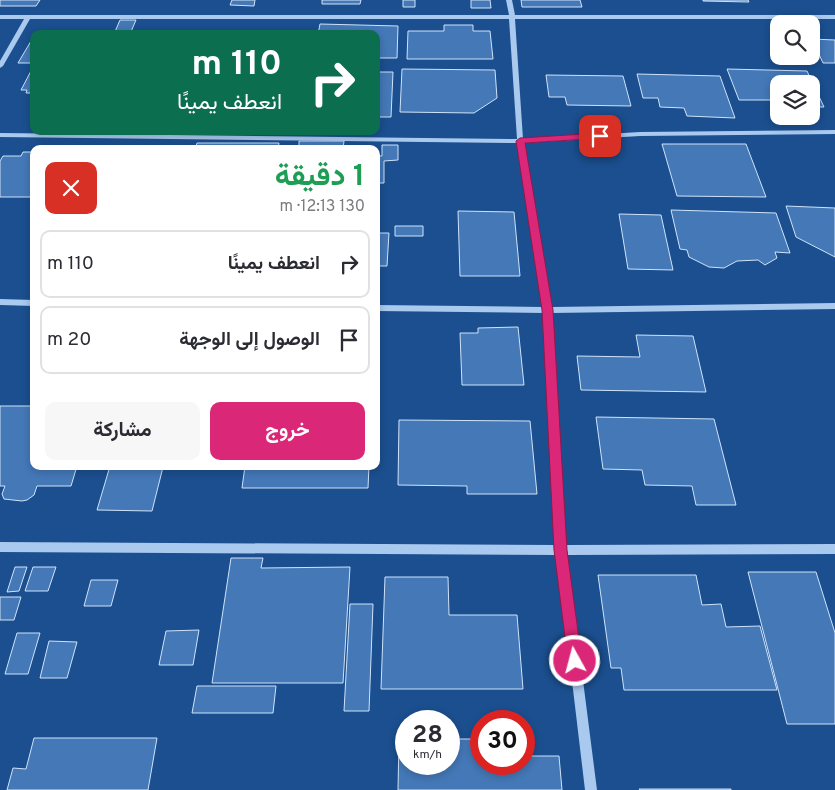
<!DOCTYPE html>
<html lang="ar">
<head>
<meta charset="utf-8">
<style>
  :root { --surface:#fff; --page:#f7f7f7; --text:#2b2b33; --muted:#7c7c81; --line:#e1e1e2; --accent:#db2777 }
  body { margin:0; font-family:Overpass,Vazirmatn,sans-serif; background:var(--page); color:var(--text); direction:rtl; height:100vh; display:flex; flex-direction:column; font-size:19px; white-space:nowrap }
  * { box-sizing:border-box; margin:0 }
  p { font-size:16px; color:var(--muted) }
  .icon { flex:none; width:28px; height:28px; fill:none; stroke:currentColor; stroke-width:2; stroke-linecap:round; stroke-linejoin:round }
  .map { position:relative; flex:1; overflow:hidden; direction:ltr }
  .side { position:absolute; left:30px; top:145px; width:350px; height:325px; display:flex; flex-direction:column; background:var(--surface); border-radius:10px; box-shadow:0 2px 8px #0003; direction:rtl }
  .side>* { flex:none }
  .guide { position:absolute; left:30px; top:30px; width:350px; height:105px; border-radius:10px; box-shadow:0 2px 8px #0003; direction:rtl; background:#0b6e4f; color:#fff; overflow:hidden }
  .tools { position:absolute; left:770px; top:15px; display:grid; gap:10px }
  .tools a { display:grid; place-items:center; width:50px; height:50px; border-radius:10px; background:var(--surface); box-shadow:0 2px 8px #0003; font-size:25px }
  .speed { position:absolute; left:395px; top:710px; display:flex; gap:10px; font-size:25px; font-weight:700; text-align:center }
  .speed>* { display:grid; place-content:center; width:65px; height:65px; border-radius:50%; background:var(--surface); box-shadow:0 2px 8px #0003; line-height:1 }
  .speed small { font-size:12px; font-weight:400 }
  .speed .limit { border:8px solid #d22; background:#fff; color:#111 }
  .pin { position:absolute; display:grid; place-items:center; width:42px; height:42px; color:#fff; margin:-21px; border-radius:10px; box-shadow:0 2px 8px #0006 }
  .me { position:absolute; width:55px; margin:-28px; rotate:353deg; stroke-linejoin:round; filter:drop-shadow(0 0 4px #0008) }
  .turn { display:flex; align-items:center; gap:18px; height:105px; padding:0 15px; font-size:22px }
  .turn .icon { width:65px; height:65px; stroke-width:2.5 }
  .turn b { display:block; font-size:35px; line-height:42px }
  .round { display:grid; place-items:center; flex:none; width:52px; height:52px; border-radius:10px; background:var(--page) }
  .overview { display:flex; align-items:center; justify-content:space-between; height:85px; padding:0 15px }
  h1 { font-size:30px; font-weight:700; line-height:38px; color:#1e9e55 }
  .button { display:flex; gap:10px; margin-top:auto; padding:10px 15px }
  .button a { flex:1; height:58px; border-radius:10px; background:var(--accent); color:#fff; font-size:20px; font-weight:700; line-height:58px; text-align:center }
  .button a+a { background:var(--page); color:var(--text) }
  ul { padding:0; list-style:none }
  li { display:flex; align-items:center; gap:15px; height:68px; margin:0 10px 8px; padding:0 5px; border:2px solid var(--line); border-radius:10px }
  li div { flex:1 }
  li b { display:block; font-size:19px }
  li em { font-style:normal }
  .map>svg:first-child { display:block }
  .building { fill:#4478b7; stroke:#cfe3fa }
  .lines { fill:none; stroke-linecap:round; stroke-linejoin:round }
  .minor { fill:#a9c9ee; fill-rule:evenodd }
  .route { fill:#db2777; stroke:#8e194d }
</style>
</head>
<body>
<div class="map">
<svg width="835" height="790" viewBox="0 0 835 790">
  <rect width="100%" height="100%" fill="#1b4f8f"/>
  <path class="building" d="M 0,0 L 40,0 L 36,6 L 0,6 Z
    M 232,0 L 255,0 L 254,6 L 230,5 Z
    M 322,0 L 361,0 L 360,4 L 322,4 Z
    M 403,0 L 415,0 L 415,7 L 403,7 Z
    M 471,0 L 490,0 L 491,8 L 471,8 Z
    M 521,0 L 580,0 L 582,7 L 522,7 Z
    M 703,0 L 748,0 L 749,2 L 703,1 Z
    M 120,20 L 136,20 L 130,34 L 114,34 Z
    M 320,24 L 398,26 L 397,58 L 376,58 L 376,34 L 318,34 Z
    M 444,25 L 473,25 L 473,31 L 490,31 L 493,59 L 407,59 L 408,31 L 444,31 Z
    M 151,31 L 202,31 L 201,34 L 149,34 Z
    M 36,32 L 110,33 L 35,34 Z
    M 34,36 L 34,63 L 18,63 Z
    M 812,39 L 835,40 L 835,63 L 823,63 Z
    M 32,69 L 34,93 L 26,93 L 27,90 L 21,90 Z
    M 402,69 L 495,70 L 497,98 L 474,113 L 400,112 Z
    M 727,69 L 807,71 L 824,107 L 811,107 L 811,84 L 779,84 L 779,100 L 739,100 Z
    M 376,72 L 393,72 L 391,117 L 376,117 Z
    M 637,74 L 720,76 L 735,118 L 687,116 L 684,108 L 660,107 L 658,98 L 643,98 Z
    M 546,75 L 623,76 L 631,106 L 567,105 L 565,97 L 549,97 Z
    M 299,141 L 344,141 L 343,149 L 299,149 Z
    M 197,143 L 279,143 L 278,149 L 195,149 Z
    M 662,144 L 746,144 L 766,197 L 677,196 Z
    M 382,145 L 398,145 L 398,160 L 384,161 L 384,183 L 376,183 L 376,156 L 382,156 Z
    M 23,152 L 34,152 L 34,197 L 0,197 L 0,161 L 3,156 L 21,156 Z
    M 786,206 L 835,208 L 835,257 L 796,237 Z
    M 671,210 L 776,213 L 790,253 L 775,252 L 777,258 L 765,265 L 758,260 L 737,261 L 724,268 L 709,267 L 689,257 L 687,250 L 680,249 Z
    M 458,211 L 514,212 L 520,276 L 460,276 Z
    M 619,214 L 661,215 L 673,270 L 628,269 Z
    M 395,226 L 423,226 L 423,236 L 395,236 Z
    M 376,233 L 389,233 L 387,266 L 376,266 Z
    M 518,327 L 524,385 L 462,385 L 460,333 L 478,333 L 478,328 Z
    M 636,335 L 693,336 L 706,392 L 581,390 L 577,356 L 640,357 Z
    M 0,406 L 34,406 L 34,466 L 77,466 L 71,486 L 37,486 L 34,495 L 27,500 L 22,501 L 4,499 L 2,494 L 5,486 L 0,486 Z
    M 596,417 L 714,419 L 736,505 L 696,505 L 692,486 L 645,485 L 642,470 L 603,469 Z
    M 399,420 L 530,421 L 537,494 L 467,494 L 467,486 L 398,485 Z
    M 103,466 L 168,466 L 163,467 L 152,511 L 97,510 L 110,466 Z
    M 245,466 L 369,466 L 368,488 L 242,488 Z
    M 231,558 L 263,558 L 261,568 L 350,567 L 343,683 L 212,683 Z
    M 15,567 L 27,567 L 19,591 L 7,592 Z
    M 33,567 L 56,567 L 48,591 L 25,591 Z
    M 748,572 L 816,572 L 835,633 L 835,724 L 787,724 Z
    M 598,575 L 696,575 L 702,605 L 721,604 L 726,627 L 760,626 L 777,690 L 624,690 L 621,668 L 611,668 Z
    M 385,577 L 448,577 L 449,615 L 517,615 L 523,689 L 381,689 Z
    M 91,580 L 118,580 L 111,606 L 84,606 Z
    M 0,597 L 21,597 L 14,620 L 0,620 Z
    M 350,604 L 373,604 L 369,711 L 344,711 Z
    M 199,630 L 193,665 L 159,665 L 166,631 Z
    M 17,633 L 40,633 L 28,674 L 5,674 Z
    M 49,641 L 77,642 L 67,678 L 40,678 Z
    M 197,686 L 276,686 L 273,713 L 192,713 Z
    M 34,738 L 157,738 L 148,790 L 7,790 L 13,768 L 26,769 Z
    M 399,739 L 406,739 L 406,764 L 449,764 L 449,739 L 481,739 L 481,764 L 524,764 L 524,756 L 559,756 L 562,790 L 398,790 Z
    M 639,789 L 731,789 L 731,790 L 640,790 Z"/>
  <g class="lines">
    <path class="minor" d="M 506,0 L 512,0 L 515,15 L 835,15 L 835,19 L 515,19 L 523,139 L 640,132 L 835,130 L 835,134 L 640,136 L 524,143 L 552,307 L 835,303 L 835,309 L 552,313 L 566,545 L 835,544 L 835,554 L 567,555 L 597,790 L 585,790 L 557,555 L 0,552 L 0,542 L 556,545 L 544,313 L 376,311 L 376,305 L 543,307 L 517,143 L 0,137 L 0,133 L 517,139 L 509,19 L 30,19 L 3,66 L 0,68 L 0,61 L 24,19 L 0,19 L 0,15 L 509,15 Z
      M 0,299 L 34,300 L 34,306 L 0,305 Z"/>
  </g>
  <path class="route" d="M 600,133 L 604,136 L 603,138 L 525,143 L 553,310 L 567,550 L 582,661 L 580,666 L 575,668 L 570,666 L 568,661 L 554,550 L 542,310 L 516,141 L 520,138 Z"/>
</svg>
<div class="tools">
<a><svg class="icon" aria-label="search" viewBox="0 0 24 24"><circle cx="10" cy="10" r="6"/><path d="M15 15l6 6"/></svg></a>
<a><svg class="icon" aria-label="layers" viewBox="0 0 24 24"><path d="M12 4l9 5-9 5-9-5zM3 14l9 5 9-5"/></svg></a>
</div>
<div class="speed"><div>28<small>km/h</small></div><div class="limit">30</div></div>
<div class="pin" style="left:600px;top:136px;background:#d93025"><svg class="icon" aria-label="arrive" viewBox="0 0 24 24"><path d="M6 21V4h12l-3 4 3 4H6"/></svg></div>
<svg class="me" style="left:575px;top:661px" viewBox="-20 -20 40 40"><circle r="17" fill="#db2777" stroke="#fff" stroke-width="3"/><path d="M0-11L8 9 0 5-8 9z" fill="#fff"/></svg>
<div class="guide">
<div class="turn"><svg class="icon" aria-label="right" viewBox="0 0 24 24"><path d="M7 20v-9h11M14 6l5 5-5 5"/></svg><div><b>110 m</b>انعطف يمينًا</div></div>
</div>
<section class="side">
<div class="overview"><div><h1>1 دقيقة</h1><p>130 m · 12:13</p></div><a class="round" style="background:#d93025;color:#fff"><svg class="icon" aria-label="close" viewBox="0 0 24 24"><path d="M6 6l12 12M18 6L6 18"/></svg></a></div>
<ul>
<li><svg class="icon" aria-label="right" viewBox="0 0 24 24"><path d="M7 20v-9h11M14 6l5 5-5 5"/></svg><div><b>انعطف يمينًا</b></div><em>110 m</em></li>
<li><svg class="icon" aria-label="arrive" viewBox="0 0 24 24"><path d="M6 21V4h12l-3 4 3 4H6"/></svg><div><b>الوصول إلى الوجهة</b></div><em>20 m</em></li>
</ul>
<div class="button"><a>خروج</a><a>مشاركة</a></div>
</section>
</div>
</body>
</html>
